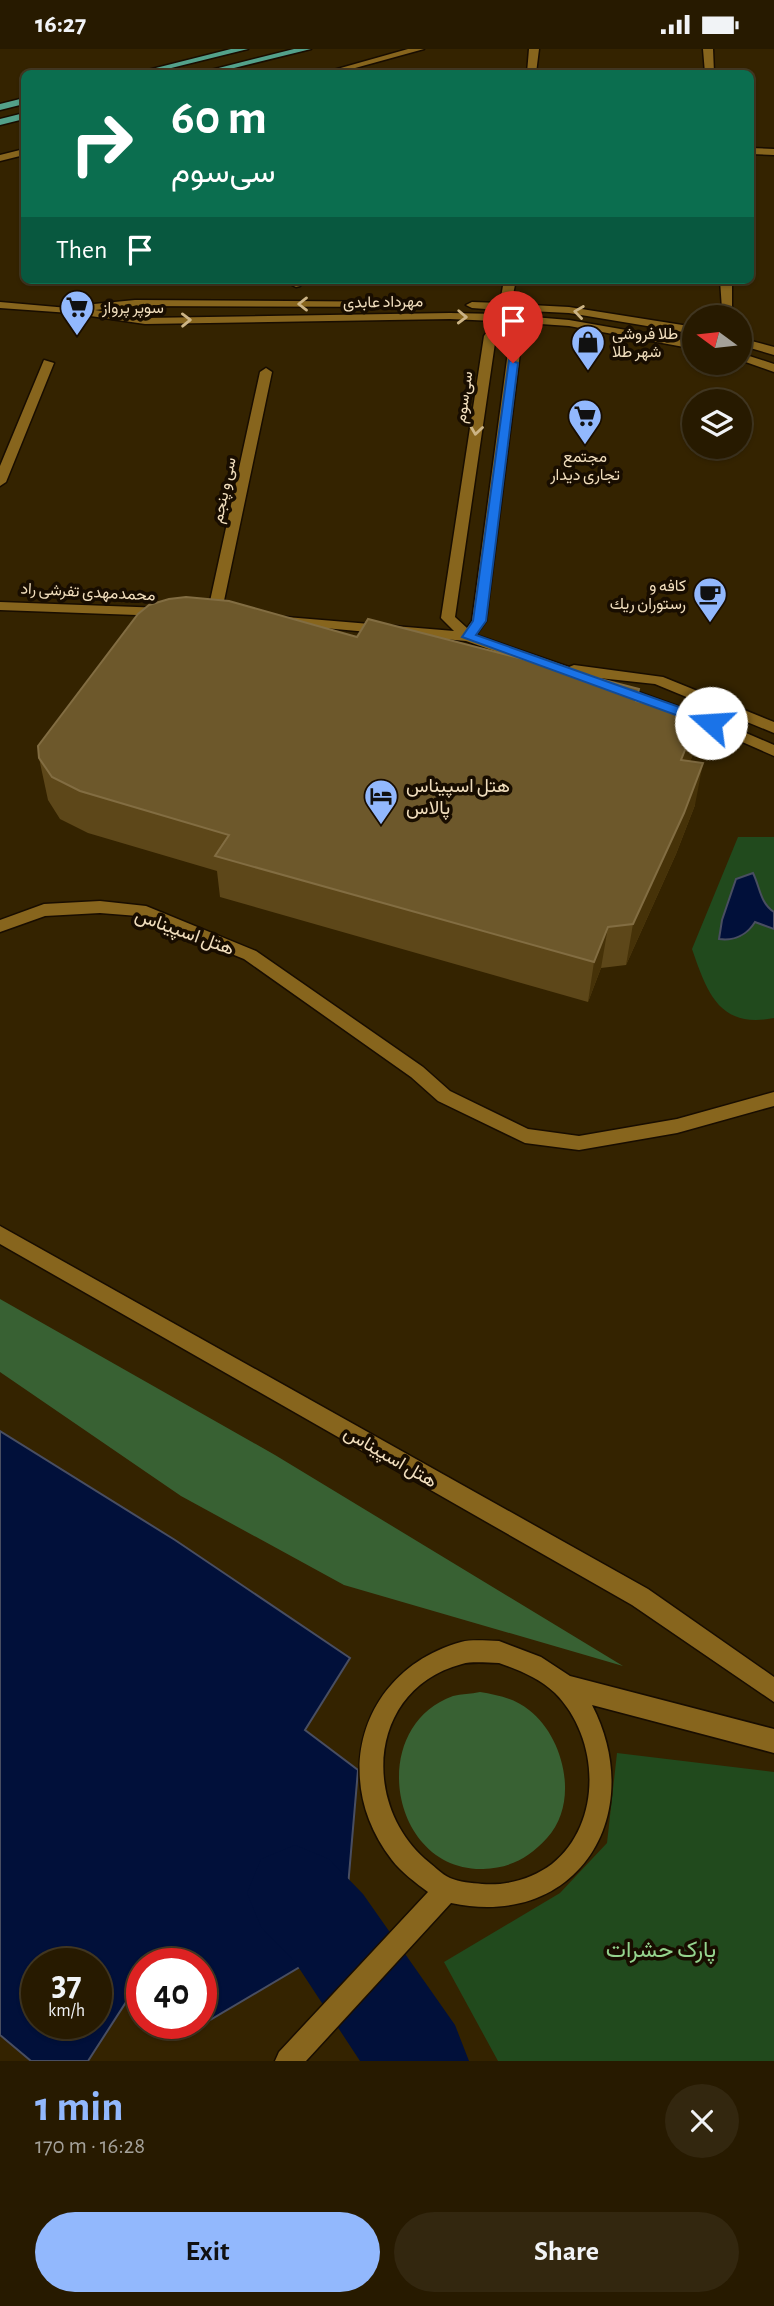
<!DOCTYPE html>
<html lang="en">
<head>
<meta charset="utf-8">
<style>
  :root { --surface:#271a00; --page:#33270f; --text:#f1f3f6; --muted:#a4a199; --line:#433822; --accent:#92b8fd }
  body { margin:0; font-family:"Alegreya Sans",Vazirmatn,sans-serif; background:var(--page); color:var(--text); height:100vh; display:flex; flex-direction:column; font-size:26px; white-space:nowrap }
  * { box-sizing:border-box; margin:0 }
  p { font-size:23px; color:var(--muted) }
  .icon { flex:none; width:38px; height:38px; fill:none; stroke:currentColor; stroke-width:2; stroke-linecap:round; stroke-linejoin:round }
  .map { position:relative; height:2012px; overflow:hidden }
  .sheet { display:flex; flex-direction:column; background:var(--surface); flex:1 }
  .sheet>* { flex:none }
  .top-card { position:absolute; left:21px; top:21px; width:733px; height:214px; border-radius:10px; box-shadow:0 2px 5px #0004,0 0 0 2px var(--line); background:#0b6e4f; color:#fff; overflow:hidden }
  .needle { width:46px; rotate:285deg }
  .fabs { position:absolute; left:682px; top:256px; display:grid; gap:14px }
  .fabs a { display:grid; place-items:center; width:70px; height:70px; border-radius:50%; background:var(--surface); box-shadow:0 2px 5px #0004,0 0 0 2px var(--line); font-size:35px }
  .speed { position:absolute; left:21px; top:1899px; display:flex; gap:14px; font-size:35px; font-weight:700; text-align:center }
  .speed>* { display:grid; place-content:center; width:91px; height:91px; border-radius:50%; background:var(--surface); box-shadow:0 2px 5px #0004,0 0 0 2px var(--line); line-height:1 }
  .speed small { font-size:18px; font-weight:400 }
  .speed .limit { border:10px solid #d22; background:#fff; color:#111 }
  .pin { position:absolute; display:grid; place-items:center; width:60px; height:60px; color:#fff; margin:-72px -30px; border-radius:50% 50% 50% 0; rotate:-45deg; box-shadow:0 0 7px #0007 }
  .pin .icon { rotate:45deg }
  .me { position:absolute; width:77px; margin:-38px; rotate:289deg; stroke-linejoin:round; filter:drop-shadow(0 0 5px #0008) }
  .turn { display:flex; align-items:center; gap:24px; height:147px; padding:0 35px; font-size:32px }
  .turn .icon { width:91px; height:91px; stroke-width:2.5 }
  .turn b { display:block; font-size:49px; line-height:60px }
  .then { display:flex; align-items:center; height:66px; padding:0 35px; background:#0003; gap:14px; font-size:26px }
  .round { display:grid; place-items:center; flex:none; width:74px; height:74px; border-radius:37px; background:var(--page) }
  .overview { display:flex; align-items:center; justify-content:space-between; height:119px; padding:0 35px }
  h1 { font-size:42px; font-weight:600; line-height:52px; color:var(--accent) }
  .cta { display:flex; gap:14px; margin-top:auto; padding:14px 35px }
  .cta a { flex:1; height:80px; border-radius:42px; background:var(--accent); color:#111; font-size:28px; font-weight:600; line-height:80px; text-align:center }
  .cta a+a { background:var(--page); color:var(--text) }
  .status { display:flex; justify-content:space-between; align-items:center; height:49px; padding:0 35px; background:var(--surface); direction:ltr }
  .status svg { height:19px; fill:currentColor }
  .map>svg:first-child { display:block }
  .green { fill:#214a1d }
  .forest { fill:#386133 }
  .water { fill:#01103a; stroke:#494e61; stroke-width:2; fill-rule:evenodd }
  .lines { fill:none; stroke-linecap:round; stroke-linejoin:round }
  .river { fill:#01103a; fill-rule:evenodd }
  .minor-casing { stroke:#180d00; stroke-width:3 }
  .major-casing { stroke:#180d00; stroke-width:3 }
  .minor { fill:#87651d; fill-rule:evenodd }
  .major { fill:#53a18a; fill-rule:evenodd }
  .wall { fill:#5d4719 }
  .shaded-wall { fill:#463208 }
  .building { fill:#6d582b; stroke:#826d42; stroke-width:2 }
  .oneway { stroke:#ccb485 }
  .route { fill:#1a73e8; stroke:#114b97; stroke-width:2 }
  .labels { text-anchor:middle; stroke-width:7; stroke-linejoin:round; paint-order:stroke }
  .far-street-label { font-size:16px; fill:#f1debd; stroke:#180d00 }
  .far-poi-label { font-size:16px; fill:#f1debd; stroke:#180d00; text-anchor:start }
  .poi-label { font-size:19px; fill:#f1debd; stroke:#180d00; text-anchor:start }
  .street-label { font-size:19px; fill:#f1debd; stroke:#180d00 }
  .near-park-label { font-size:23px; fill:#95d48e; stroke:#180d00 }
</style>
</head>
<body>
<div class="status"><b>16:27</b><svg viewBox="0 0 49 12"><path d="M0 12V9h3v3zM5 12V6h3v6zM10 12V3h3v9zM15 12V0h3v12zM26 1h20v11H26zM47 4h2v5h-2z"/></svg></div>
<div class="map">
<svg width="774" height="2012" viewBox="0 0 774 2012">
  <rect width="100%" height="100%" fill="#342300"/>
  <path class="green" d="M 738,788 L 774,788 L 774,969 C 719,980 707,943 692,900 Z
    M 617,1704 L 774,1723 L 774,2012 L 498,2012 L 444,1913 L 560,1844 L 607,1794 Z"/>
  <path class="forest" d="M 0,1250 L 275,1406 L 623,1617 L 344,1536 L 181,1447 L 0,1323 Z
    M 480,1643 C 497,1646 514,1649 529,1661 C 564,1688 580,1753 547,1789 C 529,1809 510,1819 483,1820 C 390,1822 366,1678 453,1647 C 461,1645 471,1645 480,1643 Z"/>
  <path class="water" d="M 753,824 C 760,838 760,854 774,863 L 774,880 L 755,873 C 747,886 734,892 719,890 L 722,871 L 736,830 Z
    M 0,1382 L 175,1491 L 350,1609 L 305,1681 L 358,1721 L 346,1861 L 373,1886 L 337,1940 L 305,1915 L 183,1987 L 166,1974 L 201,1974 L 201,1914 L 142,1914 L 142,1955 L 130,1947 L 88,2012 L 31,2012 L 0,1986 ZM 37,1914 L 96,1914 L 96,1974 L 37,1974 Z
    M 422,1954 L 451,2012 L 389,2012 L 377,1991 Z"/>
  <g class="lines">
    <path class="river" d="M 295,1796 L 329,1810 L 363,1845 L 455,1976 L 469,2012 L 360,2012 L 295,1913 L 261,1878 L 247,1844 L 261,1810 Z"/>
    <g class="minor-casing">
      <path id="minor" d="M 408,0 L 424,0 L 337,24 L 323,24 Z
        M 529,0 L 539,0 L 536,24 L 527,24 Z
        M 703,0 L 713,0 L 714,24 L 705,24 Z
        M 751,99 L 774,100 L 774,106 L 751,105 Z
        M 24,100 L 24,106 L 0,112 L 0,106 Z
        M 291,231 L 303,231 L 300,237 L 296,238 L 290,235 Z
        M 504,231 L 516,231 L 511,255 L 569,258 L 695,278 L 695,285 L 569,264 L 510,261 L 509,266 L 569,271 L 695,293 L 695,300 L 569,277 L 512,273 L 522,288 L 486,572 L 476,586 L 569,618 L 574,616 L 663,628 L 774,673 L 774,684 L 655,635 L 590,628 L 583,633 L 466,592 L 281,575 L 281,569 L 286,568 L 454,582 L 441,569 L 484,287 L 495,272 L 450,270 L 145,275 L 70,264 L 0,259 L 0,253 L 91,261 L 88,258 L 94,255 L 135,251 L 419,253 L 425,256 L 423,258 L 135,257 L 95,261 L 145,269 L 450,264 L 498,265 L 499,261 L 472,259 L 466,256 L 472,253 L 500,254 ZM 503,277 L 510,288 L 472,572 L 467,579 L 455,568 L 496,287 Z
        M 720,231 L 732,231 L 732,262 L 722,260 Z
        M 740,289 L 774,298 L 774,306 L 740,296 Z
        M 740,304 L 774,315 L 774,323 L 740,311 Z
        M 44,311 L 54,314 L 6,433 L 0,437 L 0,417 Z
        M 266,319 L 272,323 L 221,566 L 214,570 L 207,566 L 260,323 Z
        M 0,553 L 164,559 L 171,563 L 164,567 L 0,561 Z
        M 616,635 L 716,671 L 774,696 L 774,707 L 706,677 L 611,643 L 609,640 L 611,637 Z
        M 100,852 L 146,857 L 256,902 L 423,1018 L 450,1042 L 528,1080 L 579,1087 L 677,1070 L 774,1043 L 774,1057 L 677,1084 L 579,1101 L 525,1094 L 438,1052 L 411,1028 L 244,910 L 138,867 L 100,864 L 45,867 L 0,883 L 0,871 L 44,855 Z
        M 0,1177 L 648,1540 L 774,1628 L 774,1653 L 632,1556 L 0,1195 Z
        M 499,1592 L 541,1608 L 570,1627 L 774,1680 L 774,1704 L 592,1656 C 648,1765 578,1881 451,1854 L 306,2012 L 275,2012 L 279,2003 L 428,1843 C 416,1834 401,1823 392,1811 C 329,1730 361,1621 461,1593 C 473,1590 487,1592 499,1592 ZM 499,1614 C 519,1621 539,1629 555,1644 C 600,1689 603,1774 552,1815 C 532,1830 506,1837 482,1835 C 472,1834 459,1833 450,1829 C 441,1825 433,1816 425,1810 C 360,1752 370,1639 462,1615 C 473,1612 487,1614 499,1614 Z"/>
    </g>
    <g class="major-casing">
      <path id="major" d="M 231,0 L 248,0 L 151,24 L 136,24 Z
        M 294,0 L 311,0 L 214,24 L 199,24 Z
        M 24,49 L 24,55 L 0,61 L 0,55 Z
        M 24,64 L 24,70 L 0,76 L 0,70 Z"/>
    </g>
    <use href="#minor" class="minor"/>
    <use href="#major" class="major"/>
  </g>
  <path class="wall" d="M 357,588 L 639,640 L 637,652 L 692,708 L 690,712 L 695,756 L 676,805 L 626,916 L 601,919 L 588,953 L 220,848 L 217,822 L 88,784 L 60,770 L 48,751 L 39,709 Z"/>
  <path class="shaded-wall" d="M 699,666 L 692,708 L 674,753 L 681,711 Z
    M 703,714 L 695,756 L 676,805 L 626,916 L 633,875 Z
    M 608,878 L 601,919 L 588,953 L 594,913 Z"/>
  <path class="building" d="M 186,548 L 229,552 L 357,588 L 368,570 L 639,640 L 636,652 L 699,666 L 681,711 L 703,714 L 684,764 L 633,875 L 608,878 L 594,913 L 215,807 L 229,786 L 80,742 L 52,728 L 39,709 L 38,697 L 138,565 L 149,556 L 169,550 Z"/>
  <defs><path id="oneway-chevron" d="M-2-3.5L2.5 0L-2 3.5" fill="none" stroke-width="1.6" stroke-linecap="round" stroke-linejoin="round" transform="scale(1.75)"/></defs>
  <g class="oneway">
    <use href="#oneway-chevron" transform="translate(303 255) rotate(-180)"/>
    <use href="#oneway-chevron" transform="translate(579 263) rotate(-172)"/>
    <use href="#oneway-chevron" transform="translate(462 268) rotate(2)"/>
    <use href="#oneway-chevron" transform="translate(186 271) rotate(-1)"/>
    <use href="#oneway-chevron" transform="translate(476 381) rotate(98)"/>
  </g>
  <path class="route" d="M 509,311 L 518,314 L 486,572 L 476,586 L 716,671 L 716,677 L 706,677 L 462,588 L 473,572 Z"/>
  <defs>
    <g id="supermarket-pin" transform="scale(1.75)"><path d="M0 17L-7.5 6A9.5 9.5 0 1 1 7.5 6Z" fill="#92b8fd" stroke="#180d00"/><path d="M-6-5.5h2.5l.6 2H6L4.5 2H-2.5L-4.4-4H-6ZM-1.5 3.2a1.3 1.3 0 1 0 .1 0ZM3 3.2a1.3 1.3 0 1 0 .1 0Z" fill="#111"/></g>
    <g id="shop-pin" transform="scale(1.75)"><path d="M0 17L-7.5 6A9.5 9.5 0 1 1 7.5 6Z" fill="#92b8fd" stroke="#180d00"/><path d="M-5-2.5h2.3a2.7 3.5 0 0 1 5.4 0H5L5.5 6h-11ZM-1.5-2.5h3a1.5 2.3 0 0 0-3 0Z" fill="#111"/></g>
    <g id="cafe-pin" transform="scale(1.75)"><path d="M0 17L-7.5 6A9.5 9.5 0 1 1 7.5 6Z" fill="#92b8fd" stroke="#180d00"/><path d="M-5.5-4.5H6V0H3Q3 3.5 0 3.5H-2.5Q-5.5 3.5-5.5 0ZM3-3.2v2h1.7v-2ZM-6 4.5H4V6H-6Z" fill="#111"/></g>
    <g id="hotel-pin" transform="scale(1.75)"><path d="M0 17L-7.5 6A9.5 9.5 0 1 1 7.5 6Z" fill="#92b8fd" stroke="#180d00"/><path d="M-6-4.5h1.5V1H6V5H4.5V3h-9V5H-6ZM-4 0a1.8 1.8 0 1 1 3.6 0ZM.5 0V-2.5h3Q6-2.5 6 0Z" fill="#111"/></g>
  </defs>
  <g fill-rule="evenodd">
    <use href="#supermarket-pin" x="77" y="258"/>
    <use href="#shop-pin" x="588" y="293"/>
    <use href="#supermarket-pin" x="585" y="367"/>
    <use href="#cafe-pin" x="710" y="545"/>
    <use href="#hotel-pin" x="381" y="747"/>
  </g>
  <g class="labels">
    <g class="far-street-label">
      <text transform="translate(383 252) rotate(-1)" y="6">مهرداد عابدی</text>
      <text transform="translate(463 348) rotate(-82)" y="6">سی‌سوم</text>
      <text transform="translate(223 441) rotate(-78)" y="6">سی و پنجم</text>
      <text transform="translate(88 542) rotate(3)" y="6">محمدمهدی تفرشی راد</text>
    </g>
    <g class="far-poi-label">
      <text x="102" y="264">سوپر پرواز</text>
      <text x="612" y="290">طلا فروشی<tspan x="612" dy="18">شهر طلا</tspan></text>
      <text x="585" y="413" text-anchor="middle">مجتمع<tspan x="585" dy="18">تجاری دیدار</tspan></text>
      <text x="686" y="542" text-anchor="end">كافه و<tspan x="686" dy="18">رستوران ريك</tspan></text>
    </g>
    <g class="poi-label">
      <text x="406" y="743">هتل اسپیناس<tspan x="406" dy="22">پالاس</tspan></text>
    </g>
    <g class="street-label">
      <text transform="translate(185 882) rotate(20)" y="7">هتل اسپیناس</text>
      <text transform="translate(391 1407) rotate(30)" y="7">هتل اسپیناس</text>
    </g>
    <g class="near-park-label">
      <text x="661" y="1908">پارک حشرات</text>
    </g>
  </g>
</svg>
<div class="fabs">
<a><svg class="needle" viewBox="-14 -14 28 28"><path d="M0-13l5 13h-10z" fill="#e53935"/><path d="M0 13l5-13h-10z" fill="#a4a199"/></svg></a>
<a><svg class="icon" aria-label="layers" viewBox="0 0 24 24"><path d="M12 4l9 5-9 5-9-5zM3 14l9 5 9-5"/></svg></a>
</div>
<div class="speed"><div>37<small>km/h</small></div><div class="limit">40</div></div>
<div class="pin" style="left:513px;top:314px;background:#d93025"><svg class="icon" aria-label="arrive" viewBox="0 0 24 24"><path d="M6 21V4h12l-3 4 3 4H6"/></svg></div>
<svg class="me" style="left:711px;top:674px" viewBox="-20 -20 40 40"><circle r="19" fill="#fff"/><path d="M0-13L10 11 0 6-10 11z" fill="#1a73e8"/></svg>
<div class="top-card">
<div class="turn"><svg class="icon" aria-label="right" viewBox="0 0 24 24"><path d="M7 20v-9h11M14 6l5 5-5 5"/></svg><div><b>60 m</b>سی‌سوم</div></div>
<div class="then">Then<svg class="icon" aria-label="arrive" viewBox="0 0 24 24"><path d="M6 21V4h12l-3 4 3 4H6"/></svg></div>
</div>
</div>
<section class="sheet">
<div class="overview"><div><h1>1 min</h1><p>170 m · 16:28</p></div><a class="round"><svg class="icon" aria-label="close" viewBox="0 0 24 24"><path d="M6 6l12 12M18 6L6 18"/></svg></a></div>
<div class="cta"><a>Exit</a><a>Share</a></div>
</section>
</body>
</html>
